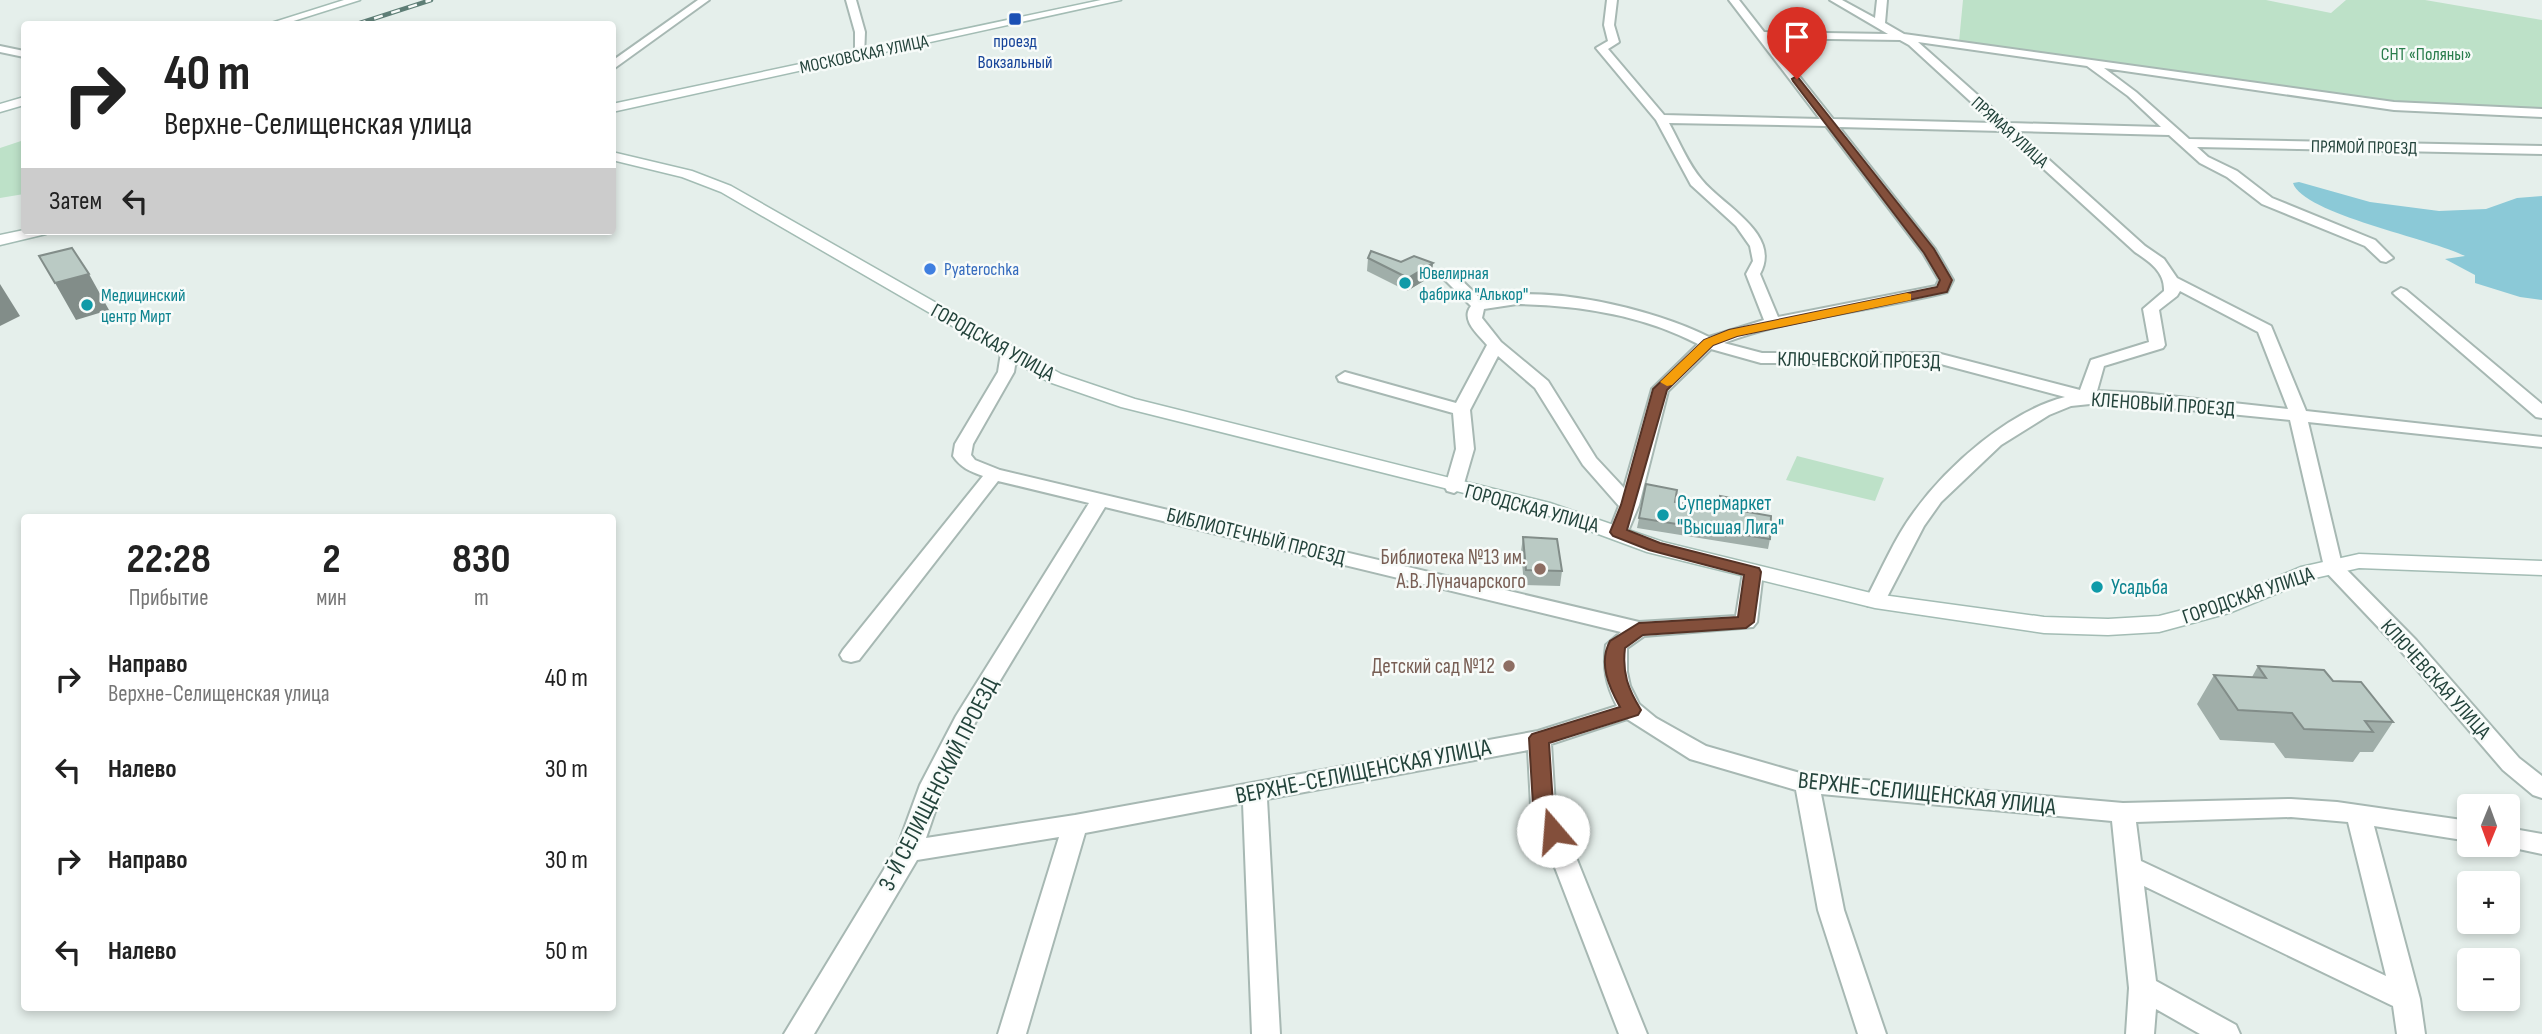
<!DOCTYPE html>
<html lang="ru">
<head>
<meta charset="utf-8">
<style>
  :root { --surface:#fff; --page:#f6f6f6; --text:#222; --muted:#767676 }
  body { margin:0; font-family:"Sofia Sans Condensed",sans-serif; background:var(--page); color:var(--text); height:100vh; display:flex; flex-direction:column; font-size:26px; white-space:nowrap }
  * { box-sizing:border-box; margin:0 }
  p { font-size:23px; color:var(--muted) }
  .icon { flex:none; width:38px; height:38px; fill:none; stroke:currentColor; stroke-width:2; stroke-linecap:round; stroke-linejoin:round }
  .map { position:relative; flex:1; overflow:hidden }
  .drawer { position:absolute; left:21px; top:514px; width:595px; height:497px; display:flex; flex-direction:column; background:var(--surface); border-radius:7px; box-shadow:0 4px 10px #0003 }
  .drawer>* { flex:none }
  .hud { position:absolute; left:21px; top:21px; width:595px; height:214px; border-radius:7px; box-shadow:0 4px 10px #0003; background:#fff; color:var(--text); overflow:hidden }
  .needle { width:46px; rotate:181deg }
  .buttons { position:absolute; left:2457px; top:794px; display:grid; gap:14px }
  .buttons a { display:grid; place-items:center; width:63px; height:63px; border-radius:7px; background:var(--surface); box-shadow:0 4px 10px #0003; font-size:35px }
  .pin { position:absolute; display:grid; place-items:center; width:60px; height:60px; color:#fff; margin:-72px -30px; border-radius:50% 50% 50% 0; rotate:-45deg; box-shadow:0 0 7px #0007 }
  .pin .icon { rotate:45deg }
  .me { position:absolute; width:77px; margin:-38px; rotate:342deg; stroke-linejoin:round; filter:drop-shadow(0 0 5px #0008) }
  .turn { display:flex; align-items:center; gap:24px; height:147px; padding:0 28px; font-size:32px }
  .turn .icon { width:91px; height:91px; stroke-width:2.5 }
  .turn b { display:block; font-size:49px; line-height:60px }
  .then { display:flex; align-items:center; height:66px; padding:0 28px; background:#0003; gap:14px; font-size:26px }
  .eta { display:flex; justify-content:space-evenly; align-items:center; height:119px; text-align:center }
  .eta b { font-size:42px; font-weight:700; line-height:49px }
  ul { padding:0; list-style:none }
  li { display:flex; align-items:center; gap:21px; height:91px; padding:0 28px }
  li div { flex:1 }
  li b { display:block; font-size:26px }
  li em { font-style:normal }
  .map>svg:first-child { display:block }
  .green { fill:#bde1c8 }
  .water { fill:#8bc9d7 }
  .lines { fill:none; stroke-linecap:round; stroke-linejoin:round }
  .street-casing { stroke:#a7b8b3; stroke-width:4 }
  .secondary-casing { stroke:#a3bcb4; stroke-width:3 }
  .street { fill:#fff; fill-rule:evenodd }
  .secondary { fill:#fff; fill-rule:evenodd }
  .rail-casing { stroke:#5e7e76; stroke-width:4.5 }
  .rail { stroke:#f7fbf9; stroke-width:2.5; stroke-dasharray:9; stroke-linecap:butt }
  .wall { fill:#a0aea9 }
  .shaded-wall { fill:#828d89 }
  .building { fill:#bacac4; stroke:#828d89; stroke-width:2 }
  .route { fill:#834f3b; stroke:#553326; stroke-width:2 }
  .slow { fill:#f59e0b }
  .transit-dot { fill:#1a4fb4; stroke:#f7fbf9; stroke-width:2.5 }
  .shop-dot { fill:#3f7fe0; stroke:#f7fbf9; stroke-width:2.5 }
  .culture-dot { fill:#0f9aa8; stroke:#f7fbf9; stroke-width:2.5 }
  .education-dot { fill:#8d6e63; stroke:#f7fbf9; stroke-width:2.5 }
  .labels { text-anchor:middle; stroke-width:5; stroke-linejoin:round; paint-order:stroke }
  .far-transit-label { font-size:18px; fill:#164399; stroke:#f7fbf9 }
  .far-street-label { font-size:18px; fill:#23433b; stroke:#f7fbf9 }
  .far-park-label { font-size:18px; fill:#2a7d4c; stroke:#f7fbf9 }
  .far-shop-label { font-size:18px; fill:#366cbe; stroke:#f7fbf9; text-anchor:start }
  .far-culture-label { font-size:18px; fill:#0d838f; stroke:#f7fbf9; text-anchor:start }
  .street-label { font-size:21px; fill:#23433b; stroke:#f7fbf9 }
  .culture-label { font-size:21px; fill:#0d838f; stroke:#f7fbf9; text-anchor:start }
  .education-label { font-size:21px; fill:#785e54; stroke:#f7fbf9; text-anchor:end }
  .near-street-label { font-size:24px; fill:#23433b; stroke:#f7fbf9 }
</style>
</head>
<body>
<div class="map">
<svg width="2542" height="1034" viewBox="0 0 2542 1034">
  <rect width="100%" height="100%" fill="#e5efeb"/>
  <path class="green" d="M 1963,0 L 2266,0 L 2331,13 L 2346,0 L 2425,0 L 2542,20 L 2542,112 L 2424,107 L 1959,42 Z
    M 24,140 L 24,194 L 0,198 L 0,148 Z
    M 1797,456 L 1884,478 L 1875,501 L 1786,480 Z"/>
  <path class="water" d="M 2299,182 L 2370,202 L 2439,211 L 2486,209 L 2517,198 L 2542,196 L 2542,300 L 2520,297 L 2475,283 L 2475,275 L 2445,259 L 2465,256 C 2432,239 2303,214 2293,183 Z"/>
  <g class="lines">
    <g class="street-casing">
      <path id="street" d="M 698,0 L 709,0 L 612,70 L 612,61 Z
        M 846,0 L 856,0 L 865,32 L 864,57 L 855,55 L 855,32 Z
        M 1607,0 L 1617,0 L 1614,25 L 1619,42 L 1608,49 L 1664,115 L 1820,119 L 1729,0 L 1739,0 L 1764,32 L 1888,34 L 1830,0 L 1842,0 L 1875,18 L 1877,0 L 1887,0 L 1885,23 L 1904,34 L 2394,102 L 2542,109 L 2542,117 L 2394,110 L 2104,68 L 2136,92 L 2189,139 L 2542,146 L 2542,154 L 2197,147 L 2208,157 L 2237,171 L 2272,198 L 2375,240 L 2393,258 L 2386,262 L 2381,261 L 2365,246 L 2262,204 L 2227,177 L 2200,163 L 2169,135 L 2017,131 L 2145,246 L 2164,259 L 2177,278 L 2271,326 L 2306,411 L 2542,437 L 2542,447 L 2308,422 L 2342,565 L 2416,640 L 2519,758 L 2542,776 L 2542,798 L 2533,795 L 2503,770 L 2400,650 L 2325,571 L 2290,420 L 2109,402 L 2071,406 L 2049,415 L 2001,445 L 1941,502 L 1924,526 L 1885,601 L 1882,606 L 1868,606 L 1865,601 C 1881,571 1894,539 1914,512 C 1947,466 2009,411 2065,397 L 1937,363 L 1761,363 L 1711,349 L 1668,391 L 1639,505 L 1626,536 L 1612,536 L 1609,532 L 1619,506 L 1583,465 L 1535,388 L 1498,356 L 1470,410 L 1474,449 L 1463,487 L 1454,493 L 1447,491 L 1445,487 L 1456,449 L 1453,413 L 1339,381 L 1337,377 L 1345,372 L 1456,403 L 1487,345 C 1478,334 1460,320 1471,306 L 1443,278 L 1441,275 L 1443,272 L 1453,272 L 1482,300 C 1542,282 1654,309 1709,337 L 1764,320 L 1746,274 L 1753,261 L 1750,246 L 1736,226 L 1691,185 L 1656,120 L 1596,48 L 1608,41 L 1604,25 ZM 1769,38 L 1900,40 L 1909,45 L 1994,123 L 1833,119 ZM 1918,42 L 2087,66 L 2128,96 L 2161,127 L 2009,123 ZM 1669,123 L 1826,126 L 1923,253 L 1939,280 L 1936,286 L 1778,317 L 1760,274 C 1782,234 1723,206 1702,180 C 1688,164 1679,141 1669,123 ZM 1839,127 L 2002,131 L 2135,252 C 2150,262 2165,272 2164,291 L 2143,309 L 2149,342 L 2091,360 L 2080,390 L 1937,353 L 1762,353 L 1724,343 C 1796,316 1873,311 1947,292 L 1953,280 L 1935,249 ZM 2180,291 L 2258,332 L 2288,409 L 2142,393 L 2097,391 L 2104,366 L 2163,348 L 2165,345 L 2159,310 L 2177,296 ZM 1517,304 C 1578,305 1643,315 1698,344 L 1652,389 L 1624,488 L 1596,458 L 1548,381 L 1501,342 L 1482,318 L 1484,309 Z
        M 0,46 L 24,51 L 24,57 L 0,52 Z
        M 2401,288 L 2406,290 L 2542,404 L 2542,418 L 2536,417 L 2396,296 L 2393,293 Z
        M 1009,348 L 1017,353 L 1014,372 L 973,444 L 971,455 L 975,460 L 1000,470 L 1639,622 L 1736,616 L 1743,572 L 1746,567 L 1760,567 L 1763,572 L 1757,622 L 1753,627 L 1644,636 L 1627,648 L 1627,672 L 1630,686 L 1639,704 L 1656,718 L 1706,746 L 1807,775 L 2123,803 L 2291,799 L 2337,802 L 2469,821 L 2469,841 L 2374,826 L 2420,999 L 2425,1034 L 2397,1034 L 2393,1006 L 2144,886 L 2156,981 L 2236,1025 L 2240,1034 L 2200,1034 L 2156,1009 L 2154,1034 L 2126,1034 L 2129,988 L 2112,821 L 1821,794 L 1844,910 L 1886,1034 L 1858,1034 L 1818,910 L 1796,790 L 1690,759 L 1627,719 L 1551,744 L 1555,805 L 1647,1034 L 1619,1034 L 1531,805 L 1528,750 L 1267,799 L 1280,1034 L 1252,1034 L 1243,803 L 1085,833 L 1026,1034 L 998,1034 L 1059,837 L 917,860 L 814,1034 L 784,1034 L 897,848 L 920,785 L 956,716 L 1089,503 L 998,481 L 859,660 L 851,662 L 843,660 L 840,655 L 843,650 L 983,476 C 970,471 961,468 953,456 L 955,444 L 998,372 L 1001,353 ZM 1105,507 L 1621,632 L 1606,645 C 1603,668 1606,685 1617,706 L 1538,731 L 1075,815 L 926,838 L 944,785 L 978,717 ZM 2291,817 L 2348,822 L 2386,976 L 2141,861 L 2136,822 Z
        M 2508,828 L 2542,834 L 2542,854 L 2500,845 L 2508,845 Z"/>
    </g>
    <g class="secondary-casing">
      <path id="secondary" d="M 344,0 L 360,0 L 284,24 L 268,24 Z
        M 1101,0 L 1121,0 L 612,112 L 612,104 Z
        M 24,97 L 24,105 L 0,112 L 0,104 Z
        M 612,152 L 692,171 L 731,186 L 1061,374 L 1135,399 L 1550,503 L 1663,542 L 1875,594 L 2044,617 L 2108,619 L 2159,616 L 2222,600 L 2301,567 L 2359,554 L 2542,561 L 2542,575 L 2359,568 L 2315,578 L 2229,613 L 2159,632 L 2108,635 L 2044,633 L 1875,608 L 1647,552 L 1536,511 L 1121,407 L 1049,382 L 721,192 L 682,177 L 612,160 Z
        M 24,230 L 49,231 L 46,234 L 0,245 L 0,235 Z"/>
    </g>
    <use href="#street" class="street"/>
    <use href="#secondary" class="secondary"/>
    <g class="rail-casing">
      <path id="rail" d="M 357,24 L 431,0"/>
    </g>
    <use href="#rail" class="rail"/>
  </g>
  <path class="wall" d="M 1368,258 L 1432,276 L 1407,291 L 1367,271 Z
    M 1646,484 L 1675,502 L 1717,510 L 1720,496 L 1742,511 L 1770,539 L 1768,549 L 1637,528 Z
    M 1523,537 L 1562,571 L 1560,586 L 1524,585 L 1521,551 Z
    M 2258,666 L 2333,681 L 2393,722 L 2373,752 L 2360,752 L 2353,762 L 2285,758 L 2274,743 L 2220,740 L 2197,704 L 2214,675 L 2252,677 Z"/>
  <path class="shaded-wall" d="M 1433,263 L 1432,276 L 1407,291 L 1408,278 Z
    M 89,274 L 109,310 L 76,320 L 55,283 Z
    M 0,284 L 20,316 L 0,326 Z"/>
  <path class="building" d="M 72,248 L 89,274 L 55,283 L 39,256 Z
    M 1371,251 L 1401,262 L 1414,256 L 1433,263 L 1408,278 L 1368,258 Z
    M 1646,484 L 1677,490 L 1675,502 L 1719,510 L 1720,496 L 1742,500 L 1742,511 L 1771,516 L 1770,539 L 1639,518 Z
    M 1523,537 L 1557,539 L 1562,571 L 1526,570 Z
    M 2258,666 L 2324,670 L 2333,681 L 2361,682 L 2393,722 L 2365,721 L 2373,732 L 2304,729 L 2292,713 L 2238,710 L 2214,675 L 2266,678 Z"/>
  <path class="route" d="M 1797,76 L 1934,249 L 1952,280 L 1947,292 L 1737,336 L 1713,345 L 1667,390 L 1627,530 L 1660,543 L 1759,568 L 1761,572 L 1754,622 L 1746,628 L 1643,635 L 1625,648 C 1622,673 1628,689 1641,710 L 1638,715 L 1549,743 L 1553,805 L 1563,831 L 1560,836 L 1553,839 L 1546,836 L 1533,805 L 1529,738 L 1532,734 L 1620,707 C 1609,687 1598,663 1610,641 L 1639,623 L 1738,617 L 1744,575 L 1649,550 L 1613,536 L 1610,532 L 1621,505 L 1653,389 L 1704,340 L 1729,330 L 1937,287 L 1940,280 L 1924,253 L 1793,81 L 1792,79 Z"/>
  <path class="slow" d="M 1907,293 L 1911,294 L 1911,300 L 1737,336 L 1713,345 L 1672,385 L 1667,386 L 1660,382 L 1704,340 L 1729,330 Z"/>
  <rect class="transit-dot" x="1008" y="12" width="14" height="14" rx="3.5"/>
  <circle class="shop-dot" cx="930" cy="269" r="7"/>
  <g class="culture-dot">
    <circle cx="1405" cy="283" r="7"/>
    <circle cx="87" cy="305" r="7"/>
    <circle cx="1663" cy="515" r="7"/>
    <circle cx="2097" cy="587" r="7"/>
  </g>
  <g class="education-dot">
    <circle cx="1540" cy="569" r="7"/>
    <circle cx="1509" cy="666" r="7"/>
  </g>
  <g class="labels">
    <g class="far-transit-label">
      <text x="1015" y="47">проезд<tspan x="1015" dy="21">Вокзальный</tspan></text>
    </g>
    <g class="far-street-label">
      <text transform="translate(864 54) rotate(-12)" y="6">МОСКОВСКАЯ УЛИЦА</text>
      <text transform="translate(2010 132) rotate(42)" y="6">ПРЯМАЯ УЛИЦА</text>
      <text transform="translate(2364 147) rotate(1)" y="6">ПРЯМОЙ ПРОЕЗД</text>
    </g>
    <g class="far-park-label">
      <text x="2426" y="60">СНТ «Поляны»</text>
    </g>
    <g class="far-shop-label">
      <text x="944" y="275">Pyaterochka</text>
    </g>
    <g class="far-culture-label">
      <text x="1419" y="279">Ювелирная<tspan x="1419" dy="21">фабрика "Алькор"</tspan></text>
      <text x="101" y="301">Медицинский<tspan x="101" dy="21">центр Мирт</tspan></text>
    </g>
    <g class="street-label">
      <text transform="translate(993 342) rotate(29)" y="7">ГОРОДСКАЯ УЛИЦА</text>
      <text transform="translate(1859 360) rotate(1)" y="7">КЛЮЧЕВСКОЙ ПРОЕЗД</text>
      <text transform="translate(2163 404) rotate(4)" y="7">КЛЕНОВЫЙ ПРОЕЗД</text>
      <text transform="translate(1532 508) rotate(15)" y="7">ГОРОДСКАЯ УЛИЦА</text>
      <text transform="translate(1256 536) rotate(14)" y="7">БИБЛИОТЕЧНЫЙ ПРОЕЗД</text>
      <text transform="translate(2248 595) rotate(-19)" y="7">ГОРОДСКАЯ УЛИЦА</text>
      <text transform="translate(2436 679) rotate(48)" y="7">КЛЮЧЕВСКАЯ УЛИЦА</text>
    </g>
    <g class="culture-label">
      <text x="1677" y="510">Супермаркет<tspan x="1677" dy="24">"Высшая Лига"</tspan></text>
      <text x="2111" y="594">Усадьба</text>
    </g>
    <g class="education-label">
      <text x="1526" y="564">Библиотека №13 им.<tspan x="1526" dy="24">А.В. Луначарского</tspan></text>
      <text x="1495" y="673">Детский сад №12</text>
    </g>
    <g class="near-street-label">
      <text transform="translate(1363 771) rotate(-11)" y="8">ВЕРХНЕ-СЕЛИЩЕНСКАЯ УЛИЦА</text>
      <text transform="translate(938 784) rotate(-63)" y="8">3-Й СЕЛИЩЕНСКИЙ ПРОЕЗД</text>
      <text transform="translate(1927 793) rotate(6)" y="8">ВЕРХНЕ-СЕЛИЩЕНСКАЯ УЛИЦА</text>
    </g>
  </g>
</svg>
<div class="buttons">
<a><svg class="needle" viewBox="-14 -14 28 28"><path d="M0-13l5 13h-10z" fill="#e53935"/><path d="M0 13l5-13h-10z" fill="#767676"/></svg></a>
<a>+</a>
<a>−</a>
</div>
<div class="pin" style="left:1797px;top:79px;background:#d93025"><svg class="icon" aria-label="arrive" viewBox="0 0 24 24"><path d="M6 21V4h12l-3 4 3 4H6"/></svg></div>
<svg class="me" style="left:1553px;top:831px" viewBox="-20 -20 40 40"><circle r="19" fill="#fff"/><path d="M0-13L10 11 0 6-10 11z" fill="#834f3b"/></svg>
<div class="hud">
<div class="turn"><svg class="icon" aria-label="right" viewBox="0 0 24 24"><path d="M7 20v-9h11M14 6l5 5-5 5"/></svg><div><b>40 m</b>Верхне-Селищенская улица</div></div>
<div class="then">Затем<svg class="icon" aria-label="left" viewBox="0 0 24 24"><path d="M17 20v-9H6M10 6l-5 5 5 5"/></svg></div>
</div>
<section class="drawer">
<div class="eta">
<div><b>22:28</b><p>Прибытие</p></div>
<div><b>2</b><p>мин</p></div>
<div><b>830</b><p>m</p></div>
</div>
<ul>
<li><svg class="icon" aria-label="right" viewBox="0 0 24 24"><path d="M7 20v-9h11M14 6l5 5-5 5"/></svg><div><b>Направо</b><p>Верхне-Селищенская улица</p></div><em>40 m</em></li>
<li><svg class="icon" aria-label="left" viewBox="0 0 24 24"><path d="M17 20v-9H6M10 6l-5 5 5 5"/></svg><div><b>Налево</b></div><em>30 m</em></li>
<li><svg class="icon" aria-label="right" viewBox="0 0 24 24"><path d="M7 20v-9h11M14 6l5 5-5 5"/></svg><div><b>Направо</b></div><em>30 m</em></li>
<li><svg class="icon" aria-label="left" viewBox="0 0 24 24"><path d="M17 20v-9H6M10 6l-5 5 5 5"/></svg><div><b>Налево</b></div><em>50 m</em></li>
</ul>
</section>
</div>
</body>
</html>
